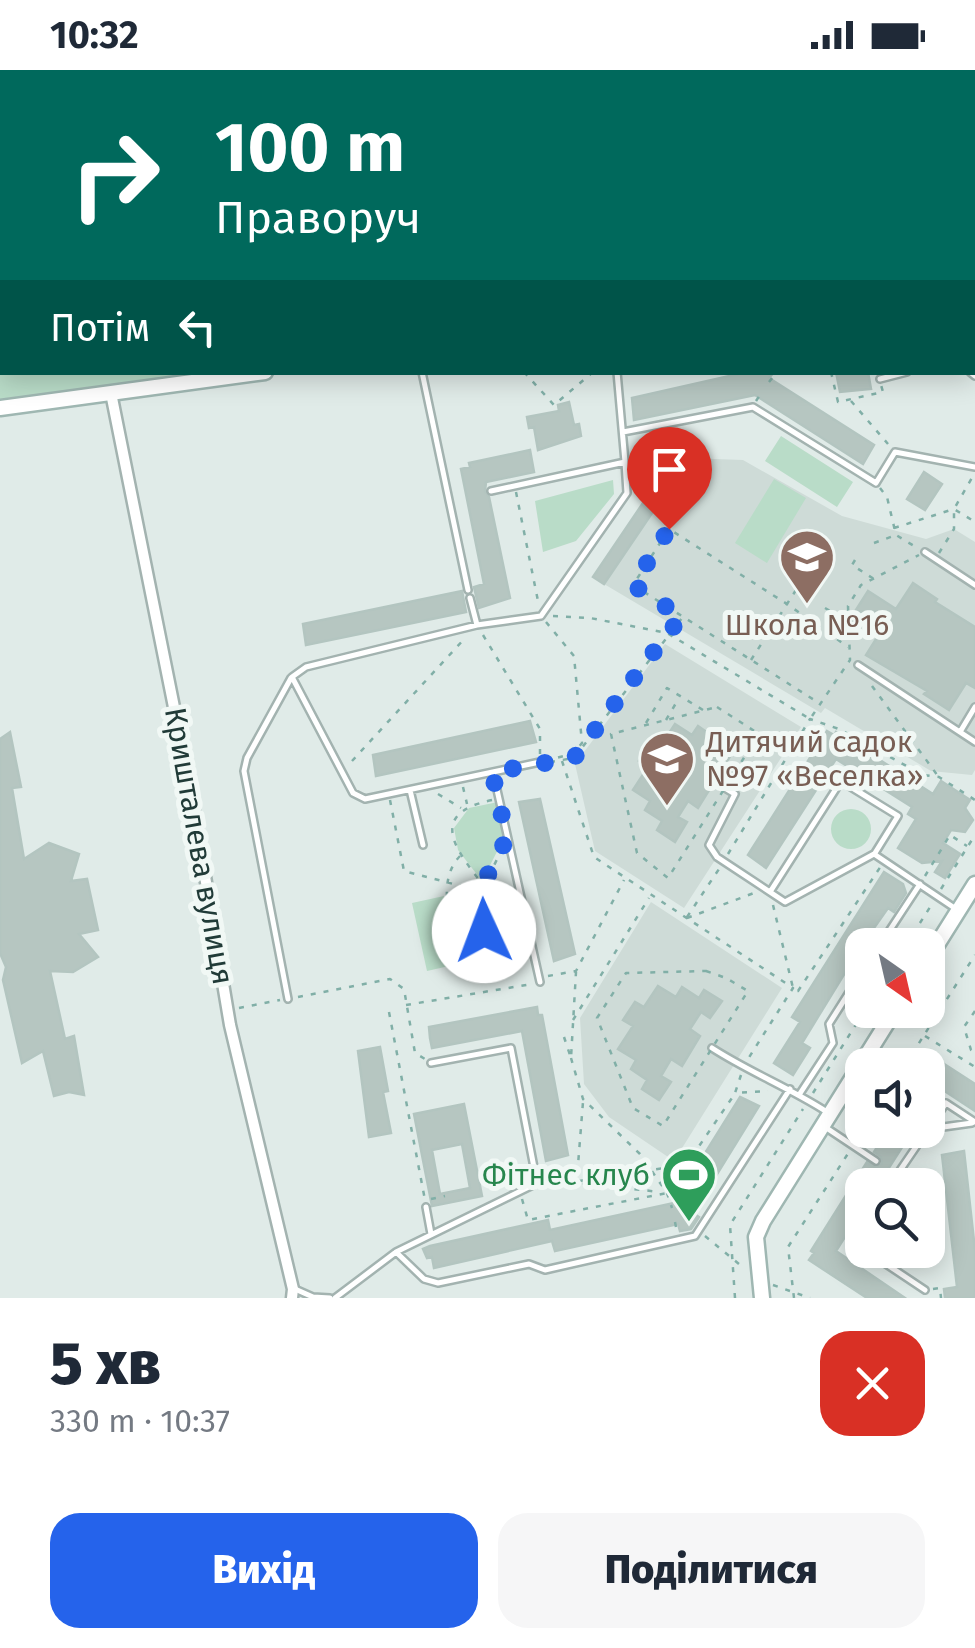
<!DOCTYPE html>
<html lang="uk">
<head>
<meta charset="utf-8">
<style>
  :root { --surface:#fff; --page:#f6f6f7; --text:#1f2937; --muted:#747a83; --accent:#2563eb }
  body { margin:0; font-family:"Fira Sans",sans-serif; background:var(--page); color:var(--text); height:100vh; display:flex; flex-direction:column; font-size:38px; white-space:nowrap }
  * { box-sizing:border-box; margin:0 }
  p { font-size:32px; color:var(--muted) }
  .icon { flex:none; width:55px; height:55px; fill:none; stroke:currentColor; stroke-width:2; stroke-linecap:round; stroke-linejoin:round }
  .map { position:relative; height:1228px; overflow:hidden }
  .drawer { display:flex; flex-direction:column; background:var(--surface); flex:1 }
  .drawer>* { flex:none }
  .guide { position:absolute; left:0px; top:0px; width:975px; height:305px; box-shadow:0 5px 25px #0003; background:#00695c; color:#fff; overflow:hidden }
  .needle { width:65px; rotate:146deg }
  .tools { position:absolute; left:845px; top:858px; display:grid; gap:20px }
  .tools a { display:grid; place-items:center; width:100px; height:100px; border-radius:20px; background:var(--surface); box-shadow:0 5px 25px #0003; font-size:50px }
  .pin { position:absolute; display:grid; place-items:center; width:85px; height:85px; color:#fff; margin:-102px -42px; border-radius:50% 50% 50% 0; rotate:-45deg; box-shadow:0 0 10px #0007 }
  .pin .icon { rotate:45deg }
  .me { position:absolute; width:110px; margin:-55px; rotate:358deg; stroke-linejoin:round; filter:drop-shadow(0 0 8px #0008) }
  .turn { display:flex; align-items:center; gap:35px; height:210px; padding:0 50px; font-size:45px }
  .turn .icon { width:130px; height:130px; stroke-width:2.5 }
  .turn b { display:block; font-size:70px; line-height:85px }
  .then { display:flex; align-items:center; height:95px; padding:0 50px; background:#0003; gap:20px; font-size:38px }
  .round { display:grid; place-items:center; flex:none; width:105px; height:105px; border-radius:30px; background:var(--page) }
  .headline { display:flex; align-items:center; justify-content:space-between; height:170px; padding:0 50px }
  h1 { font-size:60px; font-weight:800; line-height:75px }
  .action { display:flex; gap:20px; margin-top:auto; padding:20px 50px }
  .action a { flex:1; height:115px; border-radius:30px; background:var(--accent); color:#fff; font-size:40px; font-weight:800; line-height:115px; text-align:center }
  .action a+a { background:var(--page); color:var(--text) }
  .status { display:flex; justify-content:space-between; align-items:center; height:70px; padding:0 50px; background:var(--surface); direction:ltr }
  .status svg { height:28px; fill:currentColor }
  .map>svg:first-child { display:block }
  .built { fill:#cedbd7 }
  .green { fill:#b9dcc8 }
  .building { fill:#b6c6c1; stroke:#b3c5c0; stroke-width:2.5; fill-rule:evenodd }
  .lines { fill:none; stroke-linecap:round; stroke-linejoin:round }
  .lane-casing { stroke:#a3b3b0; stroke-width:10 }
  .street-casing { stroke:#a3b3b0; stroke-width:15 }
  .secondary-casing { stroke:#9fb7b2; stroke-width:19 }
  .path { stroke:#81afa7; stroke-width:2.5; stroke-dasharray:5 8; stroke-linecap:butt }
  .lane { stroke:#fff; stroke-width:5 }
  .street { stroke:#fff; stroke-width:10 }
  .secondary { stroke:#fff; stroke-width:14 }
  .route { stroke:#2563eb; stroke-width:18; stroke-dasharray:0 32.4 }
  .labels { text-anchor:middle; stroke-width:10; stroke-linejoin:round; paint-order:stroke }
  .education-label { font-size:30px; fill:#785e54; stroke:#f1f8f5 }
  .street-label { font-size:30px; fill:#213b38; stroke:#f1f8f5 }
  .leisure-label { font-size:30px; fill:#27864d; stroke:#f1f8f5; text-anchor:end }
</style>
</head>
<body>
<div class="status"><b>10:32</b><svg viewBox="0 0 49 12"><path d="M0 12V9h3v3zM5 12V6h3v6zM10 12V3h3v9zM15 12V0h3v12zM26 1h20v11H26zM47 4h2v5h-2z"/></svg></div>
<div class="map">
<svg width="975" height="1228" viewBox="0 0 975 1228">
  <rect width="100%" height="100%" fill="#e0ebe8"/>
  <path class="built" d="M 686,388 L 743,390 L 842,446 L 926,469 L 954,459 L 975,472 L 975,700 L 972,705 L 931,701 L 825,638 L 821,643 L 604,514 Z
    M 665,574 L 801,657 L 684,838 L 595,781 L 575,694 Z
    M 651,832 L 782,918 L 674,1091 L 609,1047 L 584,1014 L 580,948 Z"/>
  <path class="green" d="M 0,0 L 447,0 L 2,2 L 2,302 L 218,303 L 0,331 Z
    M 554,0 L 975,0 L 975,184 L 972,2 Z
    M 781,366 L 853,412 L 837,437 L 765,391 Z
    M 774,409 L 806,428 L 767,493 L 735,473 Z
    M 613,410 L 614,424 L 576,471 L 543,482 L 535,431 Z
    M 498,732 L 505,766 L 482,811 L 458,780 L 454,758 L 469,738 Z
    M831 759a20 20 0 1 1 40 0a20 20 0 1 1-40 0Z
    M 444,826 L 458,894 L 427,901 L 412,833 Z"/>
  <path class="building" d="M 747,302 L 774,302 L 769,308 L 874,375 L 863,394 L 755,325 L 634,350 L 632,328 Z
    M 836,302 L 868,302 L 871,319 L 840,322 Z
    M 569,332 L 574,355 L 579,354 L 581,366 L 538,380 L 534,357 L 529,358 L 527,347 L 559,341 L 558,335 Z
    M 530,380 L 534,402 L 486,412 L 485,421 L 489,427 L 510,528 L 479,538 L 474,517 L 484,514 L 461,399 L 470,397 L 469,393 Z
    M 924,402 L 942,414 L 925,440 L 907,429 Z
    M 643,433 L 654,440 L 604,514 L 593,507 Z
    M 913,513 L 937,529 L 935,532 L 975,557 L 975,618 L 966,613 L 949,640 L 924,624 L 927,621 L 866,585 L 883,558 L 856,540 L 868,521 L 896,539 Z
    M 462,521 L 466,542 L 306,575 L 303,554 Z
    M 530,651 L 536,672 L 376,706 L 373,685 Z
    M 675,654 L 692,665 L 698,656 L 715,668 L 720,660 L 739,672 L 698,738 L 688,731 L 678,747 L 687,752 L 675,772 L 657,760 L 662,751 L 645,740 L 650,731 L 633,720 L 648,697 L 639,691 L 651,672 L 660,677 Z
    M 827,661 L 834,665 L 836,662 L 933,724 L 941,711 L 970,730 L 965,738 L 973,750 L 965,762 L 951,760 L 943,773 L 960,784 L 945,808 L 935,802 L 942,791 L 922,793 L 898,778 L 916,749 L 908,744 L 912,737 L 836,689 L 766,798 L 748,785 Z
    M 10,662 L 21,717 L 12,718 L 24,789 L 49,773 L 79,784 L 71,811 L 87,809 L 98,860 L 79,864 L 98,887 L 73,902 L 50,901 L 65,969 L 74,966 L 84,1025 L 69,1022 L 54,1026 L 43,981 L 22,993 L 3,910 L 6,897 L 0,883 L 0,669 Z
    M 540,729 L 575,884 L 554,891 L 519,732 Z
    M 884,802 L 903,814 L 906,823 L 894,842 L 888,838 L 862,875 L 802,973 L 810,978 L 793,1005 L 774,993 L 800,952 L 792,947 Z
    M 658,916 L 676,927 L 682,917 L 699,928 L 704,920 L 722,931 L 710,948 L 701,942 L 690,959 L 700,966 L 682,996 L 671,989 L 661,1006 L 671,1012 L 659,1030 L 642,1019 L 647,1010 L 631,999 L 636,990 L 618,979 L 633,956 L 623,950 L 635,932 L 644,937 Z
    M 537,937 L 538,945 L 542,945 L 568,1085 L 546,1091 L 522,961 L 432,978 L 430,968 L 429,957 Z
    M 380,977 L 388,1021 L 383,1022 L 391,1063 L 369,1067 L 358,981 Z
    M 932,991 L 939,995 L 941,992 L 975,1014 L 975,1041 L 940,1018 L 928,1038 L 928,997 Z
    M 740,1027 L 759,1036 L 693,1143 L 699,1147 L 691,1159 L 680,1161 L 678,1154 L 555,1181 L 552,1171 L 434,1198 L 432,1187 L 427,1188 L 423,1179 L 430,1176 L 548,1150 L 550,1160 L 674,1133 Z
    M 464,1034 L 482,1126 L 432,1136 L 414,1044 ZM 462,1074 L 470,1118 L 440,1124 L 432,1080 Z
    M 888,1060 L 913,1060 L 878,1115 L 862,1115 L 862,1140 L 836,1181 L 905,1228 L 867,1228 L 809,1190 L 814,1183 L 811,1181 L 867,1092 L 875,1097 L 882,1094 L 881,1087 L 874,1082 Z
    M 964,1081 L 975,1180 L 975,1228 L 945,1228 L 944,1219 L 957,1217 L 942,1085 Z"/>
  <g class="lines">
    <g class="lane-casing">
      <path id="lane" d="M 672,0 L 675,2
        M 422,302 L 468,520
        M 970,302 L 975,306
        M 880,309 L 907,302
        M 623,362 L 753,337 L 876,413 L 895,382 L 975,397
        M 491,421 L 625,392 L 617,302
        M 925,482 L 975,515
        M 470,528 L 477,555
        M 858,595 L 975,672
        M 960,662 L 975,637
        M 540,692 L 365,729 L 353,723 L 292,607 L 306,597 L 477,555 L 541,546 L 627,423 L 625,392
        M 493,702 L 540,912
        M 725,718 L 735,724 L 709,775 L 717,787 L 785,832 L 874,784 L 956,839
        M 410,720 L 423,775
        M 770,822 L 841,711 L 898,746 L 875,783
        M 880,875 L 920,814
        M 288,929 L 244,701 L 247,688 L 291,608
        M 712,978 C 749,1002 790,1018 827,1042
        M 431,993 L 511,978 L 537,1113 L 396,1182 L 424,1209 L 438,1213 L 529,1194 L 545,1200 L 695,1166 L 790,1019
        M 799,1025 L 833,973 L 829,954 L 862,902
        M 825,1057 L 876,1091
        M 929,1059 L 972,1053
        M 890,1115 L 946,1033 L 975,1052
        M 426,1137 L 431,1164
        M 862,1157 L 853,1172 L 862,1178
        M 865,1180 L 925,1220
        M 295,1219 L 313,1227 L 330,1228
        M 335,1228 L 396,1182"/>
    </g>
    <g class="street-casing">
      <path id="street" d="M 111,323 L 190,717 L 230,955 L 293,1219 L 292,1228"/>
    </g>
    <g class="secondary-casing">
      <path id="secondary" d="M 972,212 L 975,212
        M 0,338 L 265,302
        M 928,889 L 975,814
        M 762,1228 L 756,1167 L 763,1151 L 895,940"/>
    </g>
    <path class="path" d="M 14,0 L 16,2
      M 123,0 L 124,2
      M 972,238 L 974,234
      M 524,302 L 554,335 L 593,302
      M 831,302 L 838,332 L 883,322 L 881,315
      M 769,312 L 777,302
      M 756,331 L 762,322
      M 851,331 L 888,374
      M 635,406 L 668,458
      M 880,418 L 887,427 L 896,465 L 919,479
      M 516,422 L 539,536
      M 894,458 L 954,439 L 975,452
      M 874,473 L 896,465
      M 939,483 L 954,459 L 954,439 L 973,406
      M 855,490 L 852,495 L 874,509
      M 796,520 L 787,534 L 848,577
      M 825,538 L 849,552
      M 553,546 L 590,548 L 667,563 L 810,649 L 850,590 L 848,536 L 861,515 L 919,485
      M 546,552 L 574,586 L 582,673 L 573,684 L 547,690
      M 483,565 L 540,659 L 540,686
      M 751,590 L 787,534 L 669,459 L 633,515 L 819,633
      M 872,616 L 938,706
      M 717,637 L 759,664 L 668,808 L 637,783 L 611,664 Z
      M 666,650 L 679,628
      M 646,653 L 667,618 L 703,640
      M 352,691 L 466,567
      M 562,691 L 594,787 L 793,918 L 748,989
      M 550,692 L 574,688 L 682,548
      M 463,717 L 467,734
      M 438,724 L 461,738
      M 390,730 L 404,801 L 480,821
      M 492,730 C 426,744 456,780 484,816 L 502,779
      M 728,784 L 810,649 L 839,659 L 923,705 L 939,707 L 975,730
      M 460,786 C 433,814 455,864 461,897
      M 925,806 L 950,765 L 967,776
      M480 823a7 7 0 1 1 14 0a7 7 0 1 1-14 0Z
      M 941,819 L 975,765
      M 495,824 L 508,820 L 509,812
      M 449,830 L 480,824
      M 773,835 L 793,918 L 798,921 L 881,796
      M479 851a13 13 0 1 1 26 0a13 13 0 1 1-26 0Z
      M 483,840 L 487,830
      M 482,846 L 502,855
      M 687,847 L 719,799
      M 687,848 L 754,823
      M 906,875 L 932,834
      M 462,896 L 478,852
      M 706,901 L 726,908 L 748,921 L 663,1056 L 633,1038 L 597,948 L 626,903 Z
      M 548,906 L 576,901 L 624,810
      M 298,927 L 390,909 L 404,919 L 415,983 L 425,989
      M 406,935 L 532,914
      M 239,938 L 280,930
      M 975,941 L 964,957 L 971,980 L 975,983
      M 389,942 L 425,1130
      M 573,950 L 649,828
      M 925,966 L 975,997
      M 564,967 L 571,988 L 576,902
      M 571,988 L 583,1029 L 640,1084 L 667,1123 L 672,1138
      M 905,995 L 975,885
      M 741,1005 L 735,1023 L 768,1021
      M 813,1023 L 865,940
      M 851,1034 L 862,1042
      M 859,1067 L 863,1060
      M 544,1109 L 660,1122
      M 547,1109 L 578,1095 L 583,1032
      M 579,1111 L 684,1095
      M 431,1129 L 445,1126
      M 522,1129 L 528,1150 L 667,1123 L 734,1025
      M 675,1152 L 677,1162
      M 705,1166 L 745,1199
      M 773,1215 L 810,1228
      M 933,1219 L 940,1218 L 941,1228
      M 735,1228 L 730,1155 L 803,1039
      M 794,1228 L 788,1177 L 849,1082"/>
    <use href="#lane" class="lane"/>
    <use href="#street" class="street"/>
    <use href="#secondary" class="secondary"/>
  </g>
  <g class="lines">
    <path class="route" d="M 484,861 L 479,850 L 487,830 L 481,826 L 480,820 L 507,768 L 492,702 L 574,688 L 668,563 L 682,547 L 633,515 L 669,459"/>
  </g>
  <defs>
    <g id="school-pin" transform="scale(2.875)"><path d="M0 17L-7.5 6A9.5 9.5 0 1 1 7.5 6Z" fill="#8d6e63" stroke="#f1f8f5"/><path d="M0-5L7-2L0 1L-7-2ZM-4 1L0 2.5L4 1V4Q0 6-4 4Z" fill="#fff"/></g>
    <g id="stadium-pin" transform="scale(2.875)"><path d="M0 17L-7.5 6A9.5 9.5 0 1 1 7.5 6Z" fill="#2e9e5b" stroke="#f1f8f5"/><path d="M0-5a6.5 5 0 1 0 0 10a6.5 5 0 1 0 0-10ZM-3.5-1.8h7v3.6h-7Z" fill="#fff"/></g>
  </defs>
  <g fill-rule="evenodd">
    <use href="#school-pin" x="807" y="487"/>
    <use href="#school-pin" x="667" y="689"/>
    <use href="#stadium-pin" x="689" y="1105"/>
  </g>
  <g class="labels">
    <g class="education-label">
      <text x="807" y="565">Школа №16</text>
      <text x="706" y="682" text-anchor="start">Дитячий садок<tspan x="706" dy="34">№97 «Веселка»</tspan></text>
    </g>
    <g class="street-label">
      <text transform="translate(199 776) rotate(80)" y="10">Кришталева вулиця</text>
    </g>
    <g class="leisure-label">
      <text x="650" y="1115">Фітнес клуб</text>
    </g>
  </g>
</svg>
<div class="tools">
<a><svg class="needle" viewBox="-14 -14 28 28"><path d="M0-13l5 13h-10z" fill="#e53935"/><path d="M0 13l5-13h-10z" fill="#747a83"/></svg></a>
<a><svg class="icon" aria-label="sound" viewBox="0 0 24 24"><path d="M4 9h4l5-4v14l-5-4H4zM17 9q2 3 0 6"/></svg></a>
<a><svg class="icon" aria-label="search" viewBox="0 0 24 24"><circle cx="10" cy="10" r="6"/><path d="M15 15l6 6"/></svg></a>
</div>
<div class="pin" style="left:669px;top:459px;background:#d93025"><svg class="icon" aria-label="arrive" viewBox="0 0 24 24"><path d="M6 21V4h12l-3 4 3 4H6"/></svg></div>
<svg class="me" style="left:484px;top:861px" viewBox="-20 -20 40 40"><circle r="19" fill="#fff"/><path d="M0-13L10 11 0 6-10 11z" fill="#2563eb"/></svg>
<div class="guide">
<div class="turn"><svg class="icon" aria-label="right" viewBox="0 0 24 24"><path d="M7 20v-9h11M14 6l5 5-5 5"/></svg><div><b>100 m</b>Праворуч</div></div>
<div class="then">Потім<svg class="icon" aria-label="left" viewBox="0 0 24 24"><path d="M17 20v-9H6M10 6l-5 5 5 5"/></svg></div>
</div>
</div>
<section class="drawer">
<div class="headline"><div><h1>5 хв</h1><p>330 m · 10:37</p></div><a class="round" style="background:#d93025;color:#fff"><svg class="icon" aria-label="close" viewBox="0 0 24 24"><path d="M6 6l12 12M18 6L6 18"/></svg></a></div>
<div class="action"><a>Вихід</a><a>Поділитися</a></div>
</section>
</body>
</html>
